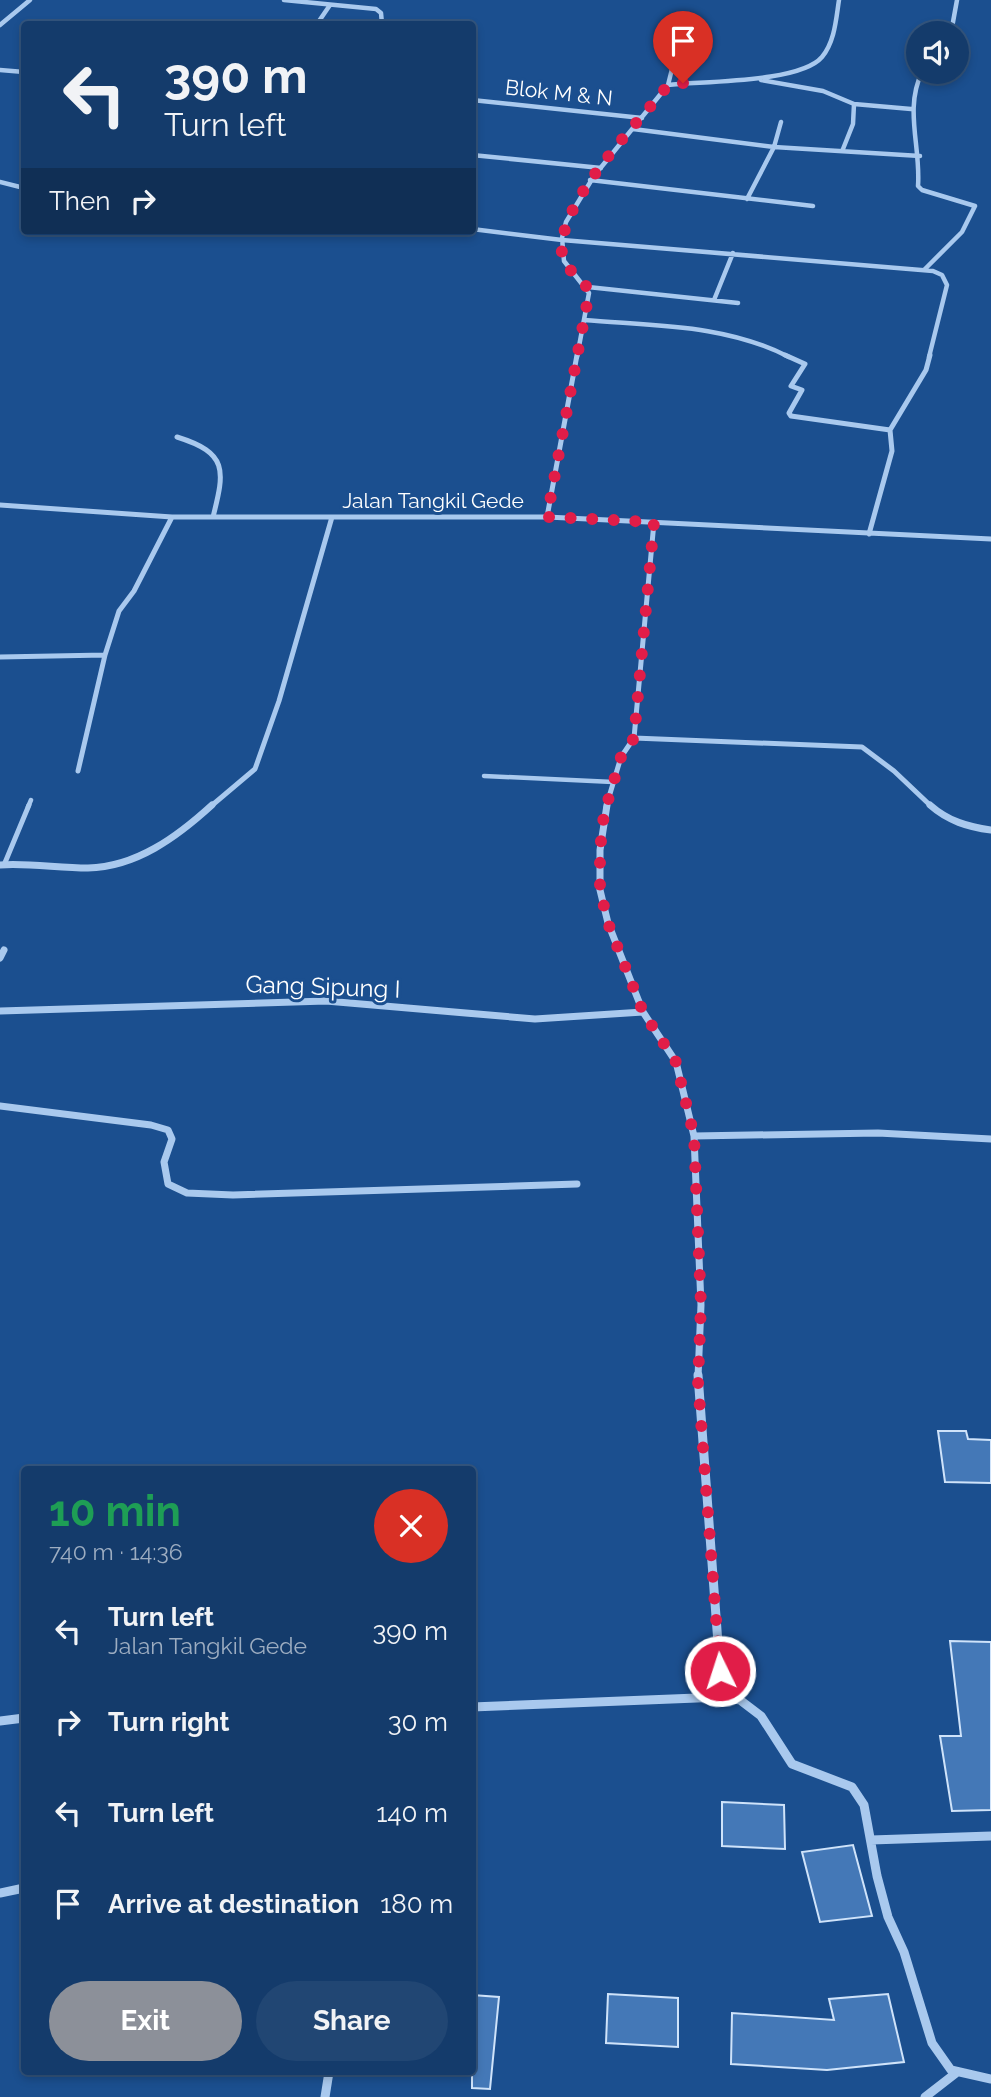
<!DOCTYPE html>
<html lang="en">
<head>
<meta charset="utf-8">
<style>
  :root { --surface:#143b6b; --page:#214673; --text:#f1f3f6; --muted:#9dadc1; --line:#33557e; --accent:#8c9099 }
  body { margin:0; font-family:Raleway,sans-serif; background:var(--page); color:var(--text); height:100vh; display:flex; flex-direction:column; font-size:26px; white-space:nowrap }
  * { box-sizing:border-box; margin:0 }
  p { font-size:23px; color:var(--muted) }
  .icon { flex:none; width:38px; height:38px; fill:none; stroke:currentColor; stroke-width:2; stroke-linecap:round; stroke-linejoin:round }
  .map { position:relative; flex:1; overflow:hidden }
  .sheet { position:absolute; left:21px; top:1466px; width:455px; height:609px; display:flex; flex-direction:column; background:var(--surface); border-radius:7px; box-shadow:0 4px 10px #0003,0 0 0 2px var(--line) }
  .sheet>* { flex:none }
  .banner { position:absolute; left:21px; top:21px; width:455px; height:214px; border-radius:7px; box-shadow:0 4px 10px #0003,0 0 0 2px var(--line); background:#143b6b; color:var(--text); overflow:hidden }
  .buttons { position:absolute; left:906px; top:21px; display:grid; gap:14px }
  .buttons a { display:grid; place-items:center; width:63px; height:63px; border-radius:50%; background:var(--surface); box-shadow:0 4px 10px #0003,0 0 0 2px var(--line); font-size:35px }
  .pin { position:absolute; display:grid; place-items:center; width:60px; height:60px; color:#fff; margin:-72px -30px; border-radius:50% 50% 50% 0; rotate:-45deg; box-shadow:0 0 7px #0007 }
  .pin .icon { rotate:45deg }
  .me { position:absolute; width:77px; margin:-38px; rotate:356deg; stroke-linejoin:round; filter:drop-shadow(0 0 5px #0008) }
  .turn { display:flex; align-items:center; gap:24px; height:147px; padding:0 28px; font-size:32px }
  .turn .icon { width:91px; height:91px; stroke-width:2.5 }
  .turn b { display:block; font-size:49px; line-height:60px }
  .then { display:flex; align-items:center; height:66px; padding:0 28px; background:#0003; gap:14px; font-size:26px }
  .round { display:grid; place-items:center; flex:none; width:74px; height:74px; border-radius:37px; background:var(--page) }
  .overview { display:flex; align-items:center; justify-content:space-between; height:119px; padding:0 28px }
  h1 { font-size:42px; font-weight:700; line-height:52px; color:#1e9e55 }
  .action { display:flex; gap:14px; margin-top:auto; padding:14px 28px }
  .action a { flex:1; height:80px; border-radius:42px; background:var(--accent); color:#fff; font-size:28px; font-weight:700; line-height:80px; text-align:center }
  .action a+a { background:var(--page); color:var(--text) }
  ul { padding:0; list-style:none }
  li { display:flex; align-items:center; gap:21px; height:91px; padding:0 28px }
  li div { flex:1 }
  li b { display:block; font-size:26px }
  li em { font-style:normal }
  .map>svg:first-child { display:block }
  .building { fill:#4478b7; stroke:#cfe3fa; stroke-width:2 }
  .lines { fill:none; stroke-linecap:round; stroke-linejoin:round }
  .lane-far1 { stroke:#a9c9ee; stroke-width:4.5 }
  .lane { stroke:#a9c9ee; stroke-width:5 }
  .street-far3 { stroke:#a9c9ee; stroke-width:4.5 }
  .street-far2 { stroke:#a9c9ee; stroke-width:5 }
  .street-far1 { stroke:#a9c9ee; stroke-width:7 }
  .street { stroke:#a9c9ee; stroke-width:9 }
  .route { stroke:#e11d48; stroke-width:12; stroke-dasharray:0 21.6 }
  .labels { text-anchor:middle; stroke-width:6; stroke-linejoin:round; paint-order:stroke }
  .far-street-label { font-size:21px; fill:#fff; stroke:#1b4f8f }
  .street-label { font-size:24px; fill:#fff; stroke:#1b4f8f }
</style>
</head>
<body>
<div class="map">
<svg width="991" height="2097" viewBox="0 0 991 2097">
  <rect width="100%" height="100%" fill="#1b4f8f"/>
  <path class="building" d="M 938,1431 L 966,1431 L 968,1439 L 991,1440 L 991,1483 L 945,1482 Z
    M 950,1641 L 991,1642 L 991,1810 L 952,1811 L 940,1736 L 961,1736 Z
    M 722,1802 L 784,1805 L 785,1849 L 722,1846 Z
    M 853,1845 L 872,1916 L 820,1922 L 802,1852 Z
    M 608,1994 L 678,1998 L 678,2047 L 606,2043 Z
    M 888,1994 L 904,2062 L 827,2070 L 731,2064 L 732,2013 L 834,2020 L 829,1999 Z
    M 472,1995 L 499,1997 L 490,2089 L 472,2088 Z"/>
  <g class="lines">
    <path class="lane-far1" d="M 484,776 L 613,782
      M 28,807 L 31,800"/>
    <path class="lane" d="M 4,865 L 29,805"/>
    <path class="street-far3" d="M 284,0 L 376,9 L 381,13 L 382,24
      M 317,24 L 330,5
      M 0,25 L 30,0
      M 951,33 L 957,0
      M 0,70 L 24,72
      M 922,72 C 904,109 921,147 918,186 L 922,190 L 975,206 L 962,232 L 925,269
      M 761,80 L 823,91 L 854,104 L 911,109
      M 668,85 L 673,65 L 695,33
      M 472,100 L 642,118
      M 633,129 L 774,147 L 920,156
      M 843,149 L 853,124 L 854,104
      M 472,155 L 601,168
      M 590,180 L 813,206
      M 0,182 L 24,188
      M 747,199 L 774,147 L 781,122
      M 472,229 L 562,240 L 933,271 L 942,275 L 947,285 L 929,357
      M 588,287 L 738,303
      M 714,300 L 733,253
      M 584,320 C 654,326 725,324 789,357
      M 577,357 L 589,293 L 564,261 L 562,238 L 566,222 L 594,176 L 668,85 C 702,81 800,83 822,57 C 835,41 836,19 839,0"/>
    <path class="street-far2" d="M 785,355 L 805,364 L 791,386 L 802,390 L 789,413 L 791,416 L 890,430 L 892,451 L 869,534
      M 890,430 L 926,370 L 930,355
      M 177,437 C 228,453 225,470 213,517
      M 0,505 L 172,517 L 547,517 L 991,539
      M 547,517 L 577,355
      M 0,657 L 105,655
      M 634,738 L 862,747 L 894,771 L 932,807
      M 78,771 L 105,655 L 119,611 L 134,591 L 172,517
      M 210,807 L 255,769 L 279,701 L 332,517
      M 606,807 L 621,757 L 634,738 L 654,522"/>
    <path class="street-far1" d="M 607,805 L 600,850 L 600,890 L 608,923 L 643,1012 L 676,1062 L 694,1136 L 701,1305 L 698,1377
      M 930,805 C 948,821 968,827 991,830
      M 0,865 C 29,863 58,868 88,868 C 136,867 177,837 212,805
      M 0,958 L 4,950
      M 0,1011 L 326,1001 L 535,1019 L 643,1012
      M 0,1106 L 151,1125 L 168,1130 L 172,1139 L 164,1162 L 168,1184 L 187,1193 L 233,1195 L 577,1184
      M 694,1136 L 878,1133 L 991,1139"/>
    <path class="street" d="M 698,1375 L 722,1697
      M 472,1707 L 722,1697 L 740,1700 L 761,1716 L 792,1764 L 852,1787 L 864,1805 L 877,1876 L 888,1917 L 904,1952 L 932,2043 L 951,2070 L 991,2079
      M 0,1721 L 24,1718
      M 871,1840 L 991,1836
      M 0,1893 L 24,1888
      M 325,2097 L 329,2072
      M 925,2097 L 956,2073"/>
  </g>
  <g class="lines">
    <path class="route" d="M 683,83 L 668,85 L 665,89 C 634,128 557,203 562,254 C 564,272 585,277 589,293 L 547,517 L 654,522 L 634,738 L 621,757 L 604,814 L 600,850 L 600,890 L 608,923 L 643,1012 L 676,1062 L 694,1136 L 701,1305 L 698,1382 L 720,1671"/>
  </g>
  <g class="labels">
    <g class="far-street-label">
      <text transform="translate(559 93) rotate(6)" y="7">Blok M &amp; N</text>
      <text x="433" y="508">Jalan Tangkil Gede</text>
    </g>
    <g class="street-label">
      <text transform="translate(323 987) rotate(2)" y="8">Gang Sipung I</text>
    </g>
  </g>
</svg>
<div class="buttons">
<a><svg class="icon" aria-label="sound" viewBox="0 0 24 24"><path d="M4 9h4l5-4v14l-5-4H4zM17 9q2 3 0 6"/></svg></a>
</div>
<div class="pin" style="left:683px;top:83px;background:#d93025"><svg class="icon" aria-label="arrive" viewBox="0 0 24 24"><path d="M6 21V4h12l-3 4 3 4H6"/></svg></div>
<svg class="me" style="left:720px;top:1671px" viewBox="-20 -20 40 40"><circle r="17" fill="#e11d48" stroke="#fff" stroke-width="3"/><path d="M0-11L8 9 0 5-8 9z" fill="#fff"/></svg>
<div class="banner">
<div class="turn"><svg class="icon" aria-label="left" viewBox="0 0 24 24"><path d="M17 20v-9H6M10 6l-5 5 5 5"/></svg><div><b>390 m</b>Turn left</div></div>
<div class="then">Then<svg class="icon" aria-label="right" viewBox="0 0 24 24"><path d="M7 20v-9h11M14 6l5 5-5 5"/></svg></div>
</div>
<section class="sheet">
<div class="overview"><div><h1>10 min</h1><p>740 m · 14:36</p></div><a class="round" style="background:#d93025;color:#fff"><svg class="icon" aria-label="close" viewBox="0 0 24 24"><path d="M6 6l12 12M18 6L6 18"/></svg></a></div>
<ul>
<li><svg class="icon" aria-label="left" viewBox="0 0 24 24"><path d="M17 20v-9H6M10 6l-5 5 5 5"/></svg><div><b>Turn left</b><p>Jalan Tangkil Gede</p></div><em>390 m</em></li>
<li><svg class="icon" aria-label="right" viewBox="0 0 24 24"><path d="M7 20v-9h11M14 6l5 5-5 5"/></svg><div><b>Turn right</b></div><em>30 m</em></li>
<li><svg class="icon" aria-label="left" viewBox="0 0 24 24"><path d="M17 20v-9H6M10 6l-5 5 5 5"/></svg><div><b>Turn left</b></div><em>140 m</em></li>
<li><svg class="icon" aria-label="arrive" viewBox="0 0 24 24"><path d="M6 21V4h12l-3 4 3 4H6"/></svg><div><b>Arrive at destination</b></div><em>180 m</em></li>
</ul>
<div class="action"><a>Exit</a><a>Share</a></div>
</section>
</div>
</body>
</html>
